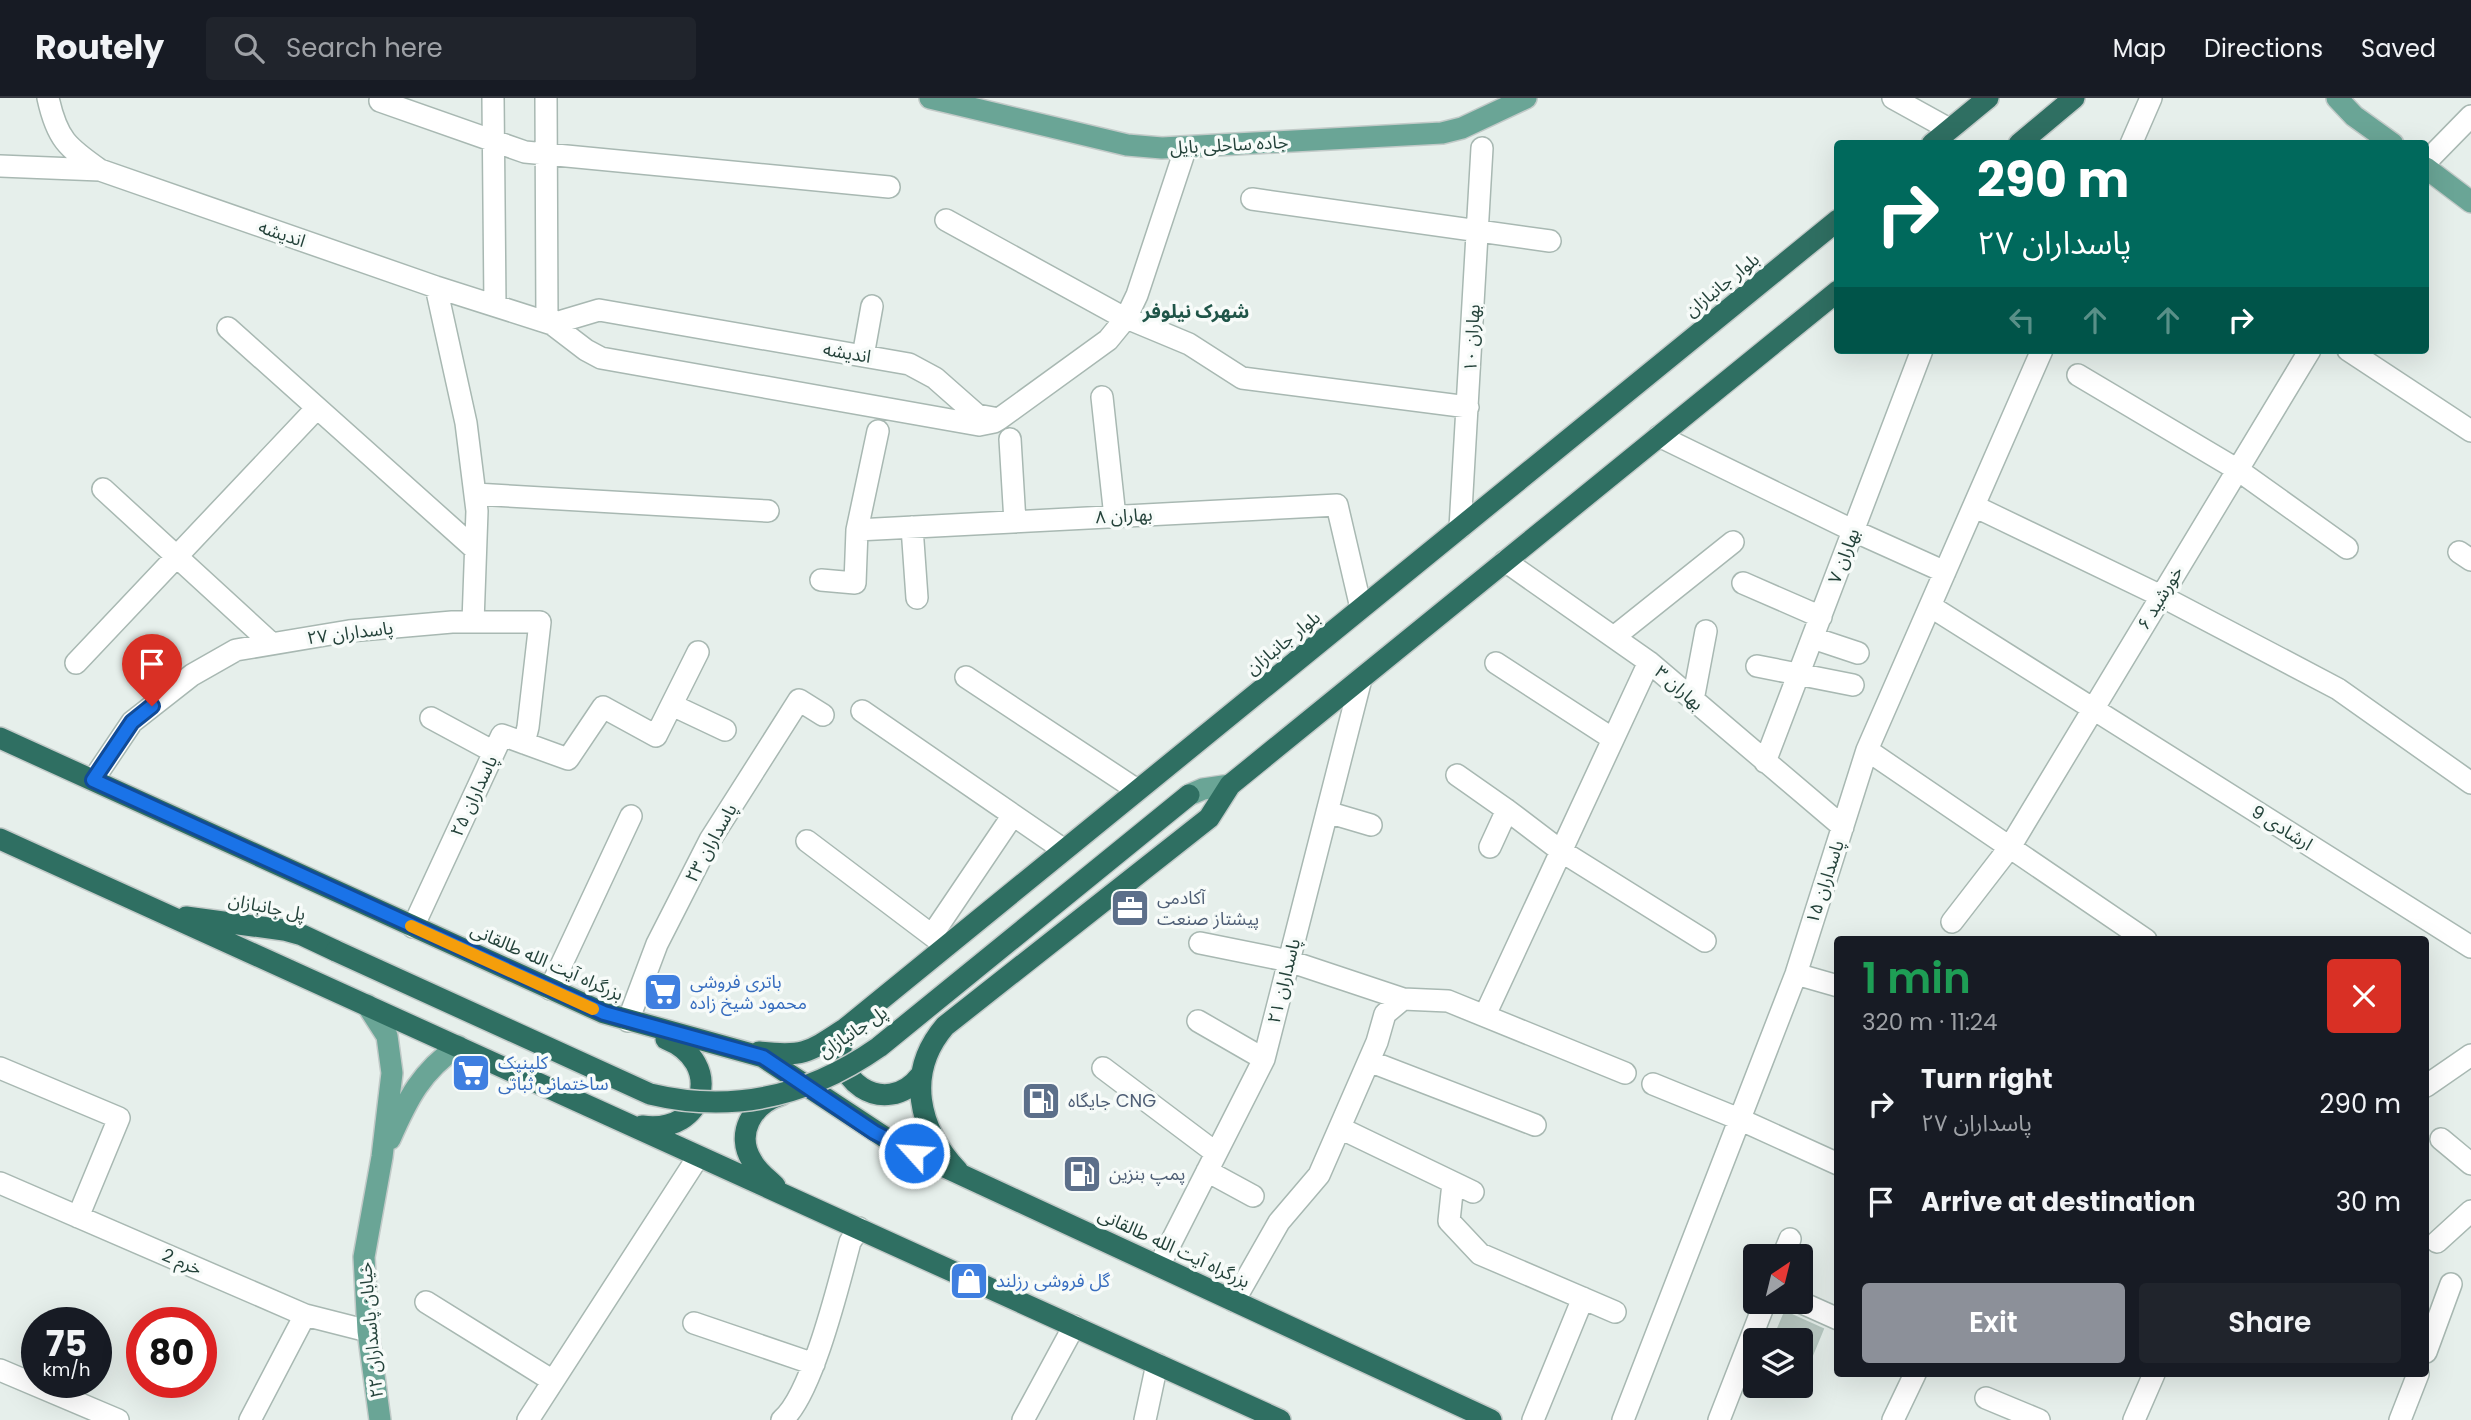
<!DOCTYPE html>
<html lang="en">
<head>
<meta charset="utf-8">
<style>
  :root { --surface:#171b24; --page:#20242c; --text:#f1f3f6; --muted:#9ea1a6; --line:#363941; --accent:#8c9099 }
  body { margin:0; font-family:Poppins,"Noto Sans Arabic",sans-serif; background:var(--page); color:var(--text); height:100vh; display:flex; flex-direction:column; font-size:26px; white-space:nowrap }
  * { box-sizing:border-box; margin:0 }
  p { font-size:23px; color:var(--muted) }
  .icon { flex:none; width:38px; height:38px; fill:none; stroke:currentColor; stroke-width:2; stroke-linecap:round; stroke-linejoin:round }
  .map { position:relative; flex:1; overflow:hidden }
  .details { position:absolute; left:1834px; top:838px; width:595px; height:441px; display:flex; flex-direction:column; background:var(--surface); border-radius:7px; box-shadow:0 7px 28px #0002 }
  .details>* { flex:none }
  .top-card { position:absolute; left:1834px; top:42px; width:595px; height:214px; border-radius:7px; box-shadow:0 7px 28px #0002; background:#00695c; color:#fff; overflow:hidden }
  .needle { width:46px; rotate:35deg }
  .fabs { position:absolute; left:1743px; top:1146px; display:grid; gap:14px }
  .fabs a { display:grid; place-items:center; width:70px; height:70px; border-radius:7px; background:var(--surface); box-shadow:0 7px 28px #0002; font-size:35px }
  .speed { position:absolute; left:21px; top:1209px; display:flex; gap:14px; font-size:35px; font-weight:700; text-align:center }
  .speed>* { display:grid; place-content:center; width:91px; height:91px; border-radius:50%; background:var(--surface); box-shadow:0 7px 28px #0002; line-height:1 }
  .speed small { font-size:18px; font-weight:400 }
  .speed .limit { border:10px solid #d22; background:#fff; color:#111 }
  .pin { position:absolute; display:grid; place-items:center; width:60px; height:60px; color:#fff; margin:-72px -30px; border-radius:50% 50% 50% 0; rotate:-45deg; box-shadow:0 0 7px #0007 }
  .pin .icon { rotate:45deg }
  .me { position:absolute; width:77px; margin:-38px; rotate:296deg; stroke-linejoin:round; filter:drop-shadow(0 0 5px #0008) }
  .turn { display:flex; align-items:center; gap:24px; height:147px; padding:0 28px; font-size:32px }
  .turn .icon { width:91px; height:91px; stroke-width:2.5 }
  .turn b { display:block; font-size:49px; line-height:60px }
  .lanes { display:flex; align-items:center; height:66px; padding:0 28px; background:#0003; justify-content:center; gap:35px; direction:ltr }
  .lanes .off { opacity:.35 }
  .round { display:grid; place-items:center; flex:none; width:74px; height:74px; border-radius:7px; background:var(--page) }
  .summary { display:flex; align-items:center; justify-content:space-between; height:119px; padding:0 28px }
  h1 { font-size:42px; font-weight:600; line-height:52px; color:#1e9e55 }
  .primary-button { display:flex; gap:14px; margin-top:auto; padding:14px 28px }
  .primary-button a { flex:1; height:80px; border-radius:7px; background:var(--accent); color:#fff; font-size:28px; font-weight:600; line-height:80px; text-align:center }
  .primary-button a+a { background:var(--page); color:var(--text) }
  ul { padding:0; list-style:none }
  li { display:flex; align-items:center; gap:21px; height:98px; padding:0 28px }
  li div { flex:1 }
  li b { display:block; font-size:26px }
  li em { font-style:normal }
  header { display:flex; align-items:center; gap:42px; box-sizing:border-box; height:98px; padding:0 35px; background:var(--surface); border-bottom:2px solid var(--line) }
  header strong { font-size:33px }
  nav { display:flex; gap:38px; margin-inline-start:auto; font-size:24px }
  .search { width:490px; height:63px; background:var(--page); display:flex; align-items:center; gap:18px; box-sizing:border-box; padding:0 24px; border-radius:7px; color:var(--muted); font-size:26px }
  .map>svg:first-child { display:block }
  .building { fill:#bbcac4; stroke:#b8c9c2; stroke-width:2 }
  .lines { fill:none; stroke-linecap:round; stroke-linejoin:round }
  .minor-casing { stroke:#a8b8b2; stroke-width:24 }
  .major-casing { stroke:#c2cac8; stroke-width:24 }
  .highway-casing { stroke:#c2cac8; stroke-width:24 }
  .minor { stroke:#fff; stroke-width:21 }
  .major { stroke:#6aa596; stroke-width:21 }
  .highway { stroke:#2f6f62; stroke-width:21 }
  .highway-bridge-casing { stroke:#c2cac8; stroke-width:24; stroke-linecap:butt }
  .highway-bridge { stroke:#2f6f62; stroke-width:21 }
  .route-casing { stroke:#114b97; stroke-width:18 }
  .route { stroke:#1a73e8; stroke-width:12 }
  .slow { stroke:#f59e0b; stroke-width:12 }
  .labels { text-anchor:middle; stroke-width:7; stroke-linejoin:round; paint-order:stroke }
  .street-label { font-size:18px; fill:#24423a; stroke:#f7fbf9 }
  .service-label { font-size:18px; fill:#4e5e75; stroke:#f7fbf9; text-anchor:start }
  .shop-label { font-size:18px; fill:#366cbe; stroke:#f7fbf9; text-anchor:start }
  .neighbourhood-label { font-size:19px; font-weight:bold; fill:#1f5548; stroke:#f7fbf9 }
</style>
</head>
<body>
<header>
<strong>Routely</strong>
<div class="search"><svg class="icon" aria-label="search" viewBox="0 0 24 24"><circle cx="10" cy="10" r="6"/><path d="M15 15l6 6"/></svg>Search here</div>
<nav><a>Map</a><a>Directions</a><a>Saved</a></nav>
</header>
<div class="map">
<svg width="2471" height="1322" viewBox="0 0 2471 1322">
  <rect width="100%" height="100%" fill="#e6efeb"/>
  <path class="building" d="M 1785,1214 L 1823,1231 L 1801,1284 L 1801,1242 L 1773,1242 Z"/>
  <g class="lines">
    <g class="minor-casing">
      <path id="minor" d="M 48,0 C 57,41 67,49 100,72 L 436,189 L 552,226
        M 493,0 L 495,207
        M 546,0 L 547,224
        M 1893,0 L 1949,31
        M 380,3 L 525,54 L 889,89
        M 2131,46 L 2151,0
        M 2426,64 L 2471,18
        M 0,68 L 100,72
        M 1252,101 L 1550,143
        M 946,122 L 1117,216 L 1189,246 L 1242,280 L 1468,309
        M 436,189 L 466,325 L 477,413 L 473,524
        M 599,212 L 909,266 L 935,280 L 977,317 L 999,321 L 994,324 L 979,327 L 601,260 L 586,252 L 552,226 Z
        M 228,230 L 475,451
        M 2348,252 L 2471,333
        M 863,258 L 872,208
        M 2078,277 L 2238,372 L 2347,450
        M 1102,299 L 1115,419
        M 999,321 L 1108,242 L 1126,220 L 1137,197 L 1186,49
        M 1659,338 L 1854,433 L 1945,474
        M 1010,341 L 1015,424
        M 103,391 L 272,546
        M 475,396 L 768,413
        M 1974,408 L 2161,498 L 2338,591 L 2471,685
        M 912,429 L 917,500
        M 1460,430 L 1482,50
        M 857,432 L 878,333
        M 2459,454 L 2471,462
        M 1505,463 L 1649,564 L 1843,729
        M 821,482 L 855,485 L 857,432 L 1337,407 L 1361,510
        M 1743,485 L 1821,519
        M 1930,508 L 2471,849
        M 1614,539 L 1733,444
        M 1813,540 L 1858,555
        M 76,565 L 316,311
        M 1496,565 L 1613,641
        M 1757,568 L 1853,587
        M 966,579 L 1137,692
        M 1693,602 L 1706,533
        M 672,607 L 725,632
        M 862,613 L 1064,752
        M 431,620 L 494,654
        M 1867,652 L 2146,842
        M 1765,664 L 1922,252
        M 1457,677 L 1507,712
        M 93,682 L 132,624 L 192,577 L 236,552 L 349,533 L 452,524 L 540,524 L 528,629 L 524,645
        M 1327,714 L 1371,727
        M 807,743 L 946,848
        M 1490,749 L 1507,712 L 1561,753 L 1705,843
        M 1952,824 L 2010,749 L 2310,252
        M 413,829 L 502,637 L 568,661 L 603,609 L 656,638 L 698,554
        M 932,837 L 1013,717
        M 1200,845 L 1289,863 L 1403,901
        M 1796,876 L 1838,888
        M 550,891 L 631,718
        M 1485,917 L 1649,564
        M 628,923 L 657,846 L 710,742 L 799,602 L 823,617
        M 1198,923 L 1264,961
        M 1369,963 L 1535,1027
        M 0,970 L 119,1020 L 78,1119
        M 1103,970 L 1216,1055
        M 1653,986 L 1739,1021 L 1838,1066
        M 2426,988 L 2471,957
        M 1340,1030 L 1473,1094
        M 2441,1041 L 2471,1066
        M 1207,1073 L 1253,1098
        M 0,1085 L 305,1217 L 368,1233
        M 1453,1085 L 1449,1123 L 1480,1156 L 1615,1214
        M 2437,1144 L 2471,1113
        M 1783,1158 L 1790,1141
        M 1159,1168 L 1264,961 L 1361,581
        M 1234,1203 L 1279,1124 L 1319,1077 L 1377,944 L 1385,916 L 1403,901 L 1448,903 L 1625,975
        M 426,1204 L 553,1283
        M 1800,1204 L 1838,1221
        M 694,1225 L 814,1266
        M 2426,1254 L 2451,1186
        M 0,1272 L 118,1322
        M 1986,1300 L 2039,1322
        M 250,1322 L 305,1217
        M 528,1322 L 698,1059
        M 782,1322 C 812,1297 839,1185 850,1144 L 859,1130
        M 1023,1322 L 1074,1228
        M 1145,1322 L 1157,1266
        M 1533,1322 L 1583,1200
        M 1623,1322 L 1796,876 L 1867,652 L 2042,252
        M 1719,1322 L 1765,1204
        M 1893,1322 L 1915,1276
        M 2134,1322 L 2154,1276
        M 2400,1322 L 2418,1276"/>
    </g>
    <g class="major-casing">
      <path id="major" d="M 930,0 L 1127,47 L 1162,50 L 1442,35 L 1462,30 L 1526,0
        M 2337,0 L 2354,18 L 2393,46
        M 2426,70 L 2471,104
        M 1189,697 L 1203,691 L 1230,687
        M 367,907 L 387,938 L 392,975 L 382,1059 L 364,1159 L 368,1233 L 380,1322
        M 390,1041 C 408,1000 421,974 458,948"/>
    </g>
    <g class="highway-casing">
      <path id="highway" d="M 1932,46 L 1988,0
        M 2019,46 L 2074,0
        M 0,640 L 604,915 L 763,959 L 895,1046 L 1491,1322
        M 0,741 L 1280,1322
        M 186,819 L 284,832 L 302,837 L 336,853
        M 846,930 C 823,981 886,1022 920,978
        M 759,954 C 804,959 808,955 846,930 L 1838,122
        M 642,1028 C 706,1037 724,964 666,941
        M 958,1073 C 918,1031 905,975 945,928 L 1209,720 L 1230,687 L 1838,193
        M 775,1088 C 767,1080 757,1073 752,1063 C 735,1036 752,1006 781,997"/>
    </g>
    <use href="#minor" class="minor"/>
    <use href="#major" class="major"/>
    <use href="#highway" class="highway"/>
    <g class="highway-bridge-casing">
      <path id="highway-bridge" d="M 336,853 L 650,996 C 733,1016 809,998 879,949 L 1189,697"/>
    </g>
    <use href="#highway-bridge" class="highway-bridge"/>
  </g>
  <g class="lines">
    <g class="route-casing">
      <path id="route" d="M 152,608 L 132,624 L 93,682 L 604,915 L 763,959 L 874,1034 L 914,1055"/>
    </g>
    <use href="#route" class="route"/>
    <path class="slow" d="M 411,828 L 593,911"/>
  </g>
  <defs>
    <g id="office-square" transform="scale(2.0125)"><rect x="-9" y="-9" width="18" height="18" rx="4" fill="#5c6f8a" stroke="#f7fbf9"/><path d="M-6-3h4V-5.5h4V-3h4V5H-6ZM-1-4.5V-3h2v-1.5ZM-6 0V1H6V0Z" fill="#fff"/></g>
    <g id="supermarket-square" transform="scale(2.0125)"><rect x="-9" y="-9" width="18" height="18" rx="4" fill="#3f7fe0" stroke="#f7fbf9"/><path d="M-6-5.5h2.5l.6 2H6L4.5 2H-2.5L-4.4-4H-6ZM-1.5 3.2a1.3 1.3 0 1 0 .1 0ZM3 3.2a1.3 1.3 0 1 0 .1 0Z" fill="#fff"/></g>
    <g id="fuel-square" transform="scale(2.0125)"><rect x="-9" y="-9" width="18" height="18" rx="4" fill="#5c6f8a" stroke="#f7fbf9"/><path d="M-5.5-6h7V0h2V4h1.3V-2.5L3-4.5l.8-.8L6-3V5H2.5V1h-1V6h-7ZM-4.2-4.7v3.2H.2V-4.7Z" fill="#fff"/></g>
    <g id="shop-square" transform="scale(2.0125)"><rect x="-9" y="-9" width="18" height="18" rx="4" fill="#3f7fe0" stroke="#f7fbf9"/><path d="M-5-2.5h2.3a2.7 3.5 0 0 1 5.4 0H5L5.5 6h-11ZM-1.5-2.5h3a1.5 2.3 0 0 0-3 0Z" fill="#fff"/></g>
  </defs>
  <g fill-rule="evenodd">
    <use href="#office-square" x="1130" y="810"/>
    <use href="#supermarket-square" x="663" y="894"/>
    <use href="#supermarket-square" x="471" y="975"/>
    <use href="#fuel-square" x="1041" y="1003"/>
    <use href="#fuel-square" x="1082" y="1076"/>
    <use href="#shop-square" x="969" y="1183"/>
  </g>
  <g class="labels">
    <g class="street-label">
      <text transform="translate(1229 47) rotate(-3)" y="6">جاده ساحلی بایل</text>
      <text transform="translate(282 136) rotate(19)" y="6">اندیشه</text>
      <text transform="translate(1722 187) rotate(-39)" y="6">بلوار جانبازان</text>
      <text transform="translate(1472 240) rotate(-87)" y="6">بهاران ۱۰</text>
      <text transform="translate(847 255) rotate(10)" y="6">اندیشه</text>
      <text transform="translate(1124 418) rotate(-3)" y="6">بهاران ۸</text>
      <text transform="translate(1844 458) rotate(-69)" y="6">بهاران ۷</text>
      <text transform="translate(2160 500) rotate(-59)" y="6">خورشید ۶</text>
      <text transform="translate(350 535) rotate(-7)" y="6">پاسداران ۲۷</text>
      <text transform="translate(1283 545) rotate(-39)" y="6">بلوار جانبازان</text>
      <text transform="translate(1679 590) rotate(41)" y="6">بهاران ۳</text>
      <text transform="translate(474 698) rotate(-65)" y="6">پاسداران ۲۵</text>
      <text transform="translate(2282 730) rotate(32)" y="6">ارشادی 9</text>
      <text transform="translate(711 745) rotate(-61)" y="6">پاسداران ۲۳</text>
      <text transform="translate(1825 784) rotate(-72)" y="6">پاسداران ۱۵</text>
      <text transform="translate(267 809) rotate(11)" y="6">پل جانبازان</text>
      <text transform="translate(547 864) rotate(24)" y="6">بزرگراه آیت الله طالقانی</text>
      <text transform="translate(1284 883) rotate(-76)" y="6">پاسداران ۲۱</text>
      <text transform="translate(853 934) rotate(-34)" y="6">پل جانبازان</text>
      <text transform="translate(1174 1150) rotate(25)" y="6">بزرگراه آیت الله طالقانی</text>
      <text transform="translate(182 1164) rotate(23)" y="6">خرم 2</text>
      <text transform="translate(371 1232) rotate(-95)" y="6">خیابان پاسداران ۲۲</text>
    </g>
    <g class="service-label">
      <text x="1157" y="806">آکادمی<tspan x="1157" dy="21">پیشتاز صنعت</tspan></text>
      <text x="1068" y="1009">جایگاه CNG</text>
      <text x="1109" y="1082">پمپ بنزین</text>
    </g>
    <g class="shop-label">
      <text x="690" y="890">باتری فروشی<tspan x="690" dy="21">محمود شیخ زاده</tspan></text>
      <text x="498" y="971">کلینیک<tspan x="498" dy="21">ساختمانی ثباتی</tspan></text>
      <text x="996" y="1189">گل فروشی رزلند</text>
    </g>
    <g class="neighbourhood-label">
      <text x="1196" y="220">شهرک نیلوفر</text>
    </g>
  </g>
</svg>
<div class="fabs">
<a><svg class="needle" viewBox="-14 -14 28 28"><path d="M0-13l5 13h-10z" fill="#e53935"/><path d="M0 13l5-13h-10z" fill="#9ea1a6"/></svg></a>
<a><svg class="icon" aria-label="layers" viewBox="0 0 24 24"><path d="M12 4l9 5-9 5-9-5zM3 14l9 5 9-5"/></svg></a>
</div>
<div class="speed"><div>75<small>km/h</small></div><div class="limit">80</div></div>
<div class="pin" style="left:152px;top:608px;background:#d93025"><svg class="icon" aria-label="arrive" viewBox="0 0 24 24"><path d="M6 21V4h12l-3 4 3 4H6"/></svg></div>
<svg class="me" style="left:914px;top:1055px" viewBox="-20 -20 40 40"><circle r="17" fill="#1a73e8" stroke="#fff" stroke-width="3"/><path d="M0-11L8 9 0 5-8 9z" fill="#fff"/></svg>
<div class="top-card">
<div class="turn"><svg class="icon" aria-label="right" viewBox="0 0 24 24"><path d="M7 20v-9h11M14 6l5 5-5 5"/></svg><div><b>290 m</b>پاسداران ۲۷</div></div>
<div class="lanes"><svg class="icon off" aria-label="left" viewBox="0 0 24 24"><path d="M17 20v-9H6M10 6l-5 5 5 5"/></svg><svg class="icon off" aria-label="ahead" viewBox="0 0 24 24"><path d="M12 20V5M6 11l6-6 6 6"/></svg><svg class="icon off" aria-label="ahead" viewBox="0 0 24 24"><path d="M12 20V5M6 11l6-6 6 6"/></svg><svg class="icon" aria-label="right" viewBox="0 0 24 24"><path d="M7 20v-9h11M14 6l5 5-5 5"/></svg></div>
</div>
<section class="details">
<div class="summary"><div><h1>1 min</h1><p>320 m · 11:24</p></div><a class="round" style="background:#d93025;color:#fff"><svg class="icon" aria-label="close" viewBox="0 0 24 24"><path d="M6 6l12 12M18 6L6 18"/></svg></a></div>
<ul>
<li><svg class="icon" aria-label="right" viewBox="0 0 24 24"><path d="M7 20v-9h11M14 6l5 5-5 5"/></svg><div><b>Turn right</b><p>پاسداران ۲۷</p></div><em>290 m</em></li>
<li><svg class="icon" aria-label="arrive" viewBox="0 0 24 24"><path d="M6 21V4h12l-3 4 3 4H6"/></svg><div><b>Arrive at destination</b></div><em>30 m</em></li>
</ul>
<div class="primary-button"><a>Exit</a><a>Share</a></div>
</section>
</div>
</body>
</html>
